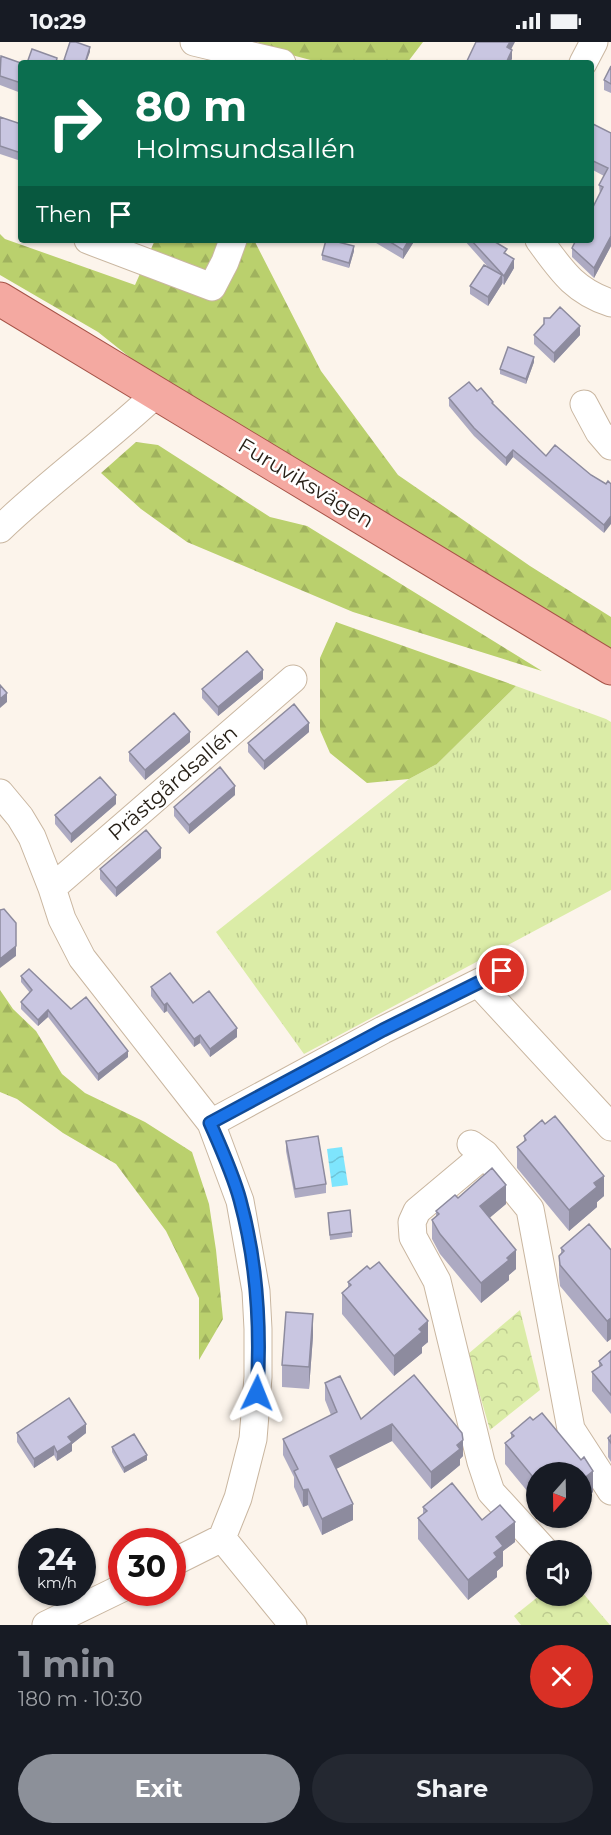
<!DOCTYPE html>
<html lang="en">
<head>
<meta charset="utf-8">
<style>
  :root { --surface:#171b24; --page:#242831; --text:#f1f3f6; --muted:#9ea1a6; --accent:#8c9099 }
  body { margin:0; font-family:Montserrat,sans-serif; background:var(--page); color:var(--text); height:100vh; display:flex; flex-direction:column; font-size:22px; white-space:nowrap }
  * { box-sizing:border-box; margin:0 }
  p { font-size:20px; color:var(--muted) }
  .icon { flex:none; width:33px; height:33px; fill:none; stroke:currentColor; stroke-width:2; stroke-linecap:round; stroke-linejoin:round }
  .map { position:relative; height:1583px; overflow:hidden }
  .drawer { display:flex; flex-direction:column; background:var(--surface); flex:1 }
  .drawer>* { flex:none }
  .hud { position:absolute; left:18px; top:18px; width:576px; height:183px; border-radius:6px; box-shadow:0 2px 4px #0004; background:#0b6e4f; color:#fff; overflow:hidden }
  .needle { width:39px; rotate:200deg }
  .buttons { position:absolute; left:526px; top:1420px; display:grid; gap:12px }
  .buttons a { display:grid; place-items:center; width:66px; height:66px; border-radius:50%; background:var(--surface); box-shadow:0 2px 4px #0004; font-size:30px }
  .speed { position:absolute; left:18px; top:1486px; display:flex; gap:12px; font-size:30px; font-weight:700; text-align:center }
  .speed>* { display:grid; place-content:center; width:78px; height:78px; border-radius:50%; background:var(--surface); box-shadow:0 2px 4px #0004; line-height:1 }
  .speed small { font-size:15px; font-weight:400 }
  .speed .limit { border:9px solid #d22; background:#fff; color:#111 }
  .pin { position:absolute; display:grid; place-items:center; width:51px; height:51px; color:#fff; margin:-26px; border:3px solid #fff; border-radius:50%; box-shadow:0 2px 6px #0007 }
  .me { position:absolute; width:66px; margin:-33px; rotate:2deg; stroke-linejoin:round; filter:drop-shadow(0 0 4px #0008) }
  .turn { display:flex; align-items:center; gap:21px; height:126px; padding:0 18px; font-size:27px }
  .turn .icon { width:78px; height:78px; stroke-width:2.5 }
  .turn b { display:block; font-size:42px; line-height:51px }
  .then { display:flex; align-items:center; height:57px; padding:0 18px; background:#0003; gap:12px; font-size:22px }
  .round { display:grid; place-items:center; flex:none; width:63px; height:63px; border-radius:32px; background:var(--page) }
  .overview { display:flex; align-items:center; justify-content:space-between; height:102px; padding:0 18px }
  h1 { font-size:36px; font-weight:700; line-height:45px; color:var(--accent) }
  .cta { display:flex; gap:12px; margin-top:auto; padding:12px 18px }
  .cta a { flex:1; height:69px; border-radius:36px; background:var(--accent); color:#fff; font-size:24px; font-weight:700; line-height:69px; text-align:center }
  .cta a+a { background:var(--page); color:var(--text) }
  .status { display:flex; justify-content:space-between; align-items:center; height:42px; padding:0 30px; background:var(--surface); direction:ltr }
  .status svg { height:16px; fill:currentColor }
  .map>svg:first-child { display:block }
  .grass { fill:url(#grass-tufts) }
  .forest { fill:url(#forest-firs) }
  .park { fill:url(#park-crowns) }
  .water { fill:url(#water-waves) }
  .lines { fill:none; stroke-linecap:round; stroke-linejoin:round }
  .minor-casing { stroke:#c9b6a0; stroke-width:29 }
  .major-casing { stroke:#a65347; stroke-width:35 }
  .minor { stroke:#fff; stroke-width:27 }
  .major { stroke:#f4a9a1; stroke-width:33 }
  .wall { fill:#adaac2 }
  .shaded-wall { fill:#8d8b9e }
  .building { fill:#c9c6e1; stroke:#8d8b9e; stroke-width:1.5 }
  .route-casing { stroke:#114b97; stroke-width:15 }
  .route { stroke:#1a73e8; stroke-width:10 }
  .labels { text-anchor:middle; stroke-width:5; stroke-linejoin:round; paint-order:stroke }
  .street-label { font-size:21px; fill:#251e15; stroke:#fff }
</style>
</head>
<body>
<div class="status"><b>10:29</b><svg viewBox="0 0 49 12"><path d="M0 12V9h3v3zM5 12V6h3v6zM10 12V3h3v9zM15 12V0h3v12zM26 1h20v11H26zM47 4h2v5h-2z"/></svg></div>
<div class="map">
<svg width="611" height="1583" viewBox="0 0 611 1583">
  <defs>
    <pattern id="grass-tufts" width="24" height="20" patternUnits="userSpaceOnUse" patternTransform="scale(1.5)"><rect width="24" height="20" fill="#dbeca7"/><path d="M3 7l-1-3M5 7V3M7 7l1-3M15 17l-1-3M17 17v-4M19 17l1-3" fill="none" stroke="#bcca8f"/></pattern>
    <pattern id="forest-firs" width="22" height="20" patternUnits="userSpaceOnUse" patternTransform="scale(1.5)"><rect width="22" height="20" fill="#bad06d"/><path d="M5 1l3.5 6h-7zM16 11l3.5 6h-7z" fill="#a0b25e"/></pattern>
    <pattern id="park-crowns" width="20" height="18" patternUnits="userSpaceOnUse" patternTransform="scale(1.5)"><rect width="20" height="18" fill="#dbeca7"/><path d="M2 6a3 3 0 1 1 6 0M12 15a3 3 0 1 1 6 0" fill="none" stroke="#bcca8f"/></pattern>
    <pattern id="water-waves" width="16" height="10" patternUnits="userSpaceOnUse" patternTransform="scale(1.5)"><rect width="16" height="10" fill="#7ee5fd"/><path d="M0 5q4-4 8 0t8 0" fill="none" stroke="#6dc4d8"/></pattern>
  </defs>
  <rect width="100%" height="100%" fill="#fcf4eb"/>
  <path class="grass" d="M 516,644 L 606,677 L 611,680 L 611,848 L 304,1012 L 216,890 L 409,737 L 437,722 Z"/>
  <path class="forest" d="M 257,0 L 423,0 L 407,21 L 322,21 L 284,11 Z
    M 0,192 L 5,197 L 135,243 L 155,198 L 254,198 L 321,329 L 398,433 L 530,524 L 611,575 L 611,613 L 157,337 L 98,290 L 0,233 Z
    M 136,400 L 158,403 L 270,475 L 307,484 L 542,629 L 353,570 L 187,500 L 141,467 L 101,431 Z
    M 336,580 L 516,644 L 437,722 L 409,737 L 367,741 L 330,711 L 320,688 L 320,616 Z
    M 0,948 L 13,967 L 36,989 L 62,1032 L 85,1051 L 145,1080 L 192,1110 L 209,1162 L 216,1208 L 223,1277 L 199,1318 L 199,1256 L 166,1189 L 116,1122 L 63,1091 L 17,1057 L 0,1050 Z"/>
  <path class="park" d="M 520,1268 L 540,1348 L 490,1388 L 468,1312 Z
    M 582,1550 L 610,1583 L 521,1583 L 514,1574 L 539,1554 L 582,1554 Z"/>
  <path class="water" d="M 342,1105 L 348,1143 L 332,1145 L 327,1107 Z"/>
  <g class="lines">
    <g class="minor-casing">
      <path id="minor" d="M 194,0 L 282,21
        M 583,21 L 594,0
        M 88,198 L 212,245 L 225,220 L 233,198
        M 539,198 C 561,228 574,249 611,261
        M 584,362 L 599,390 L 611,404
        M 0,487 C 50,439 106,399 156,352
        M 0,751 L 20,775 L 32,795 L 52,846 L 62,877 L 82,916 L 211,1081 L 240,1159 L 256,1249 L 258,1287 L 258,1335 L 253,1397 L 238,1456 L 222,1496 L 172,1521
        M 52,846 L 293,637
        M 479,942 L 611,1085
        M 211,1081 L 383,988 L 502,929
        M 471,1102 L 485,1112 L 417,1169 L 412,1180 L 413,1195 L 437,1239 L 481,1420 L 491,1450 L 545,1509
        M 485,1112 L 530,1167 L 571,1387 L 611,1449
        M 222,1496 L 293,1583
        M 46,1583 L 122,1546"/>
    </g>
    <g class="major-casing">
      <path id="major" d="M 0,257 L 611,626"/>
    </g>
    <use href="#minor" class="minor"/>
    <use href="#major" class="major"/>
  </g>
  <path class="wall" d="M 0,15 L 21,21 L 21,51 L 0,43 Z
    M 611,24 L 611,51 L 604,48 L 604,38 Z
    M 0,75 L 21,82 L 21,119 L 0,112 Z
    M 591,81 L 611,91 L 611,204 L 594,236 L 572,215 L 572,206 L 600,153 L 599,143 L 604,134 L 591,127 Z
    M 371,198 L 415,198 L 403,217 Z
    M 464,198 L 492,198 L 507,212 L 514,226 L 504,243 L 502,241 L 502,242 L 488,264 L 470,252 L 470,244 L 488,225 Z
    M 354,209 L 349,226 L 322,218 L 322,213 Z
    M 544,276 L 580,293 L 554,321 L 534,302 L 534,293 L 544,282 Z
    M 534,320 L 526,342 L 500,332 L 500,327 Z
    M 477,349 L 493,363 L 546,414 L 591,433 L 606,442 L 604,491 L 513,415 L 506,424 L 474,394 L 449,364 L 449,356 Z
    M 263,637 L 218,674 L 202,656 L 202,647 Z
    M 309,690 L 264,728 L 248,710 L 248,701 Z
    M 190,700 L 145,738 L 129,719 L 129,710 Z
    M 235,753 L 189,792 L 174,774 L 174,765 Z
    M 116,762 L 71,801 L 55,782 L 55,773 Z
    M 161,816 L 116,855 L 100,837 L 100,827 Z
    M 21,934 L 71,967 L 128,1015 L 98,1039 L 48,975 L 38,984 L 21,967 L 21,960 L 30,951 L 21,940 Z
    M 151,945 L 193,961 L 237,995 L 210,1015 L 200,1001 L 194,1005 L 167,969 L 164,971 L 151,954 Z
    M 524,1094 L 604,1154 L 597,1160 L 597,1165 L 569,1189 L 517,1126 L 517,1105 L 524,1100 Z
    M 286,1099 L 326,1142 L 326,1151 L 295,1156 L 286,1109 Z
    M 458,1156 L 506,1162 L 489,1176 L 516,1227 L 509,1233 L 509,1238 L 481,1261 L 440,1212 L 432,1197 L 432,1178 L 436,1174 L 436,1169 Z
    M 328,1171 L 352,1190 L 352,1195 L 330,1198 Z
    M 561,1206 L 611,1208 L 611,1297 L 607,1300 L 560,1244 L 559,1235 L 559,1214 L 561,1211 Z
    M 348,1240 L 428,1300 L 422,1305 L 422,1311 L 394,1334 L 342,1272 L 342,1251 L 348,1245 Z
    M 313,1294 L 309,1347 L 282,1345 L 282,1323 Z
    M 611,1309 L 611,1372 L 592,1349 L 592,1330 L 599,1325 L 599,1319 Z
    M 414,1333 L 463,1414 L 460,1417 L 460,1423 L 431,1447 L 392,1399 L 336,1427 L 353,1478 L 322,1493 L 308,1463 L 303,1465 L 294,1445 L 294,1435 L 283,1413 L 283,1397 L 331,1373 L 325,1358 L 325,1341 L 361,1377 Z
    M 533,1378 L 581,1418 L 593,1450 L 585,1456 L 585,1462 L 582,1464 L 582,1431 L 537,1431 L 537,1461 L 505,1422 L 505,1401 L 511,1396 L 511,1391 Z
    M 17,1391 L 86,1391 L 72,1402 L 72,1409 L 57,1419 L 54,1413 L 34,1426 L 17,1400 Z
    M 611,1393 L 611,1420 L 608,1415 L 608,1396 Z
    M 112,1405 L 147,1418 L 124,1431 L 112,1410 Z
    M 423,1465 L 482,1478 L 515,1500 L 503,1509 L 503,1524 L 497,1529 L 497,1535 L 468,1558 L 418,1497 L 418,1476 L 423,1472 Z
    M 549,1476 L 567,1476 L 556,1484 Z"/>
  <path class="shaded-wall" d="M 510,0 L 515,0 L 507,15 L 507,5 Z
    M 90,5 L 90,10 L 86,21 L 85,21 Z
    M 512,8 L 512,17 L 510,21 L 506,21 Z
    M 611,194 L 611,204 L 594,236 L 594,226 Z
    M 409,198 L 415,198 L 403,217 L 403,208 Z
    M 354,204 L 354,209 L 349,226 L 349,221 Z
    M 514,217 L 514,226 L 504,243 L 504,234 Z
    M 502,233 L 502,242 L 488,264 L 488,255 Z
    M 580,284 L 580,293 L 554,321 L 554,311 Z
    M 534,315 L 534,320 L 526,342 L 526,337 Z
    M 513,408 L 513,415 L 506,424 L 506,416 Z
    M 611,474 L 611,482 L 604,491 L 604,483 Z
    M 263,628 L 263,637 L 218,674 L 218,665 Z
    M 7,651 L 7,660 L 0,666 L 0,657 Z
    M 309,681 L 309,690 L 264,728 L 264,719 Z
    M 190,690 L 190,700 L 145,738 L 145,728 Z
    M 235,744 L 235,753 L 189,792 L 189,783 Z
    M 116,753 L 116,762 L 71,801 L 71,792 Z
    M 161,806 L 161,816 L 116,855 L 116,846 Z
    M 16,881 L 16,914 L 0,926 L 0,917 Z
    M 167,961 L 167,969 L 164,971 L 164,963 Z
    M 48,968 L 48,975 L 38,984 L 38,978 Z
    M 237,986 L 237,995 L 210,1015 L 210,1007 Z
    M 200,993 L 200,1001 L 194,1005 L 194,997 Z
    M 128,1009 L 128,1015 L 98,1039 L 98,1032 Z
    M 604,1134 L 604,1154 L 597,1160 L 597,1165 L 569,1189 L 569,1168 L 594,1141 Z
    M 506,1143 L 506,1162 L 480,1184 L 480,1164 Z
    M 516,1208 L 516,1227 L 509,1233 L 509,1238 L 481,1261 L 481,1241 L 507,1216 Z
    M 313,1272 L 313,1294 L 309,1347 L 309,1325 Z
    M 611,1276 L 611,1297 L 607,1300 L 607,1279 Z
    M 428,1279 L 428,1300 L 422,1305 L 422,1311 L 394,1334 L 394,1314 L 419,1287 Z
    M 86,1382 L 86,1391 L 72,1402 L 72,1409 L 57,1419 L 57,1410 L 68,1395 Z
    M 392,1382 L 392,1399 L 330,1430 L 330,1414 Z
    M 463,1398 L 463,1414 L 460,1417 L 460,1423 L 431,1447 L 431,1430 L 457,1403 Z
    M 54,1404 L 54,1413 L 34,1426 L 34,1417 Z
    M 147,1413 L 147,1418 L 124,1431 L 124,1426 Z
    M 593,1429 L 593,1450 L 585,1456 L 585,1462 L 582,1464 L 582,1438 Z
    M 308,1447 L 308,1463 L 303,1465 L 303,1448 Z
    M 353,1462 L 353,1478 L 322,1493 L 322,1477 Z
    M 556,1476 L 567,1476 L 556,1484 Z
    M 515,1480 L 515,1500 L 503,1509 L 503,1524 L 497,1529 L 497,1535 L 468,1558 L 468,1538 L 496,1495 Z"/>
  <path class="building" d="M 70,0 L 76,0 L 90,5 L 85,21 L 73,21 L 64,18 Z
    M 476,0 L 510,0 L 507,5 L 512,8 L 506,21 L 466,21 Z
    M 32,7 L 57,16 L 56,21 L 27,21 Z
    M 1,14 L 21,21 L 21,41 L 0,34 Z
    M 611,24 L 611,42 L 604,38 Z
    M 0,75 L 21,82 L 21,111 L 0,104 Z
    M 591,81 L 611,91 L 611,194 L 594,226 L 572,206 L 576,198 L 591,198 L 591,169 L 603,145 L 599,143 L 608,126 L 591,118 Z
    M 326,198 L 330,198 L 354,204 L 349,221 L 322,213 Z
    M 387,198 L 409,198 L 403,208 Z
    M 471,198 L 492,198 L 507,207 L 504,211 L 514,217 L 504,234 Z
    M 484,223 L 502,233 L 488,255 L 470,244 Z
    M 560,265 L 580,284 L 554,311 L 534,293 L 544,282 L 544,276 L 550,276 Z
    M 508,305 L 534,315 L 526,337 L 500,327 Z
    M 469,340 L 477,349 L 481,346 L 493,360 L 492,361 L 546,414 L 555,403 L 591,433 L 606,442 L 608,439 L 611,442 L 611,474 L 604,483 L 513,408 L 506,416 L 474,386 L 449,356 Z
    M 247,609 L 263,628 L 218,665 L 202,647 Z
    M 0,643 L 7,651 L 0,657 Z
    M 294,662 L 309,681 L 264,719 L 248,701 Z
    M 174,671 L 190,690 L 145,728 L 129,710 Z
    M 220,725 L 235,744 L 189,783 L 174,765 Z
    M 100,735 L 116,753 L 71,792 L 55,773 Z
    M 146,788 L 161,806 L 116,846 L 100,827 Z
    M 4,867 L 16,881 L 16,904 L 0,917 L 0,868 Z
    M 29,927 L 71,967 L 86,955 L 128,1009 L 98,1032 L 48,968 L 38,978 L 21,960 L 32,948 L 21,934 Z
    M 170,931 L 193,961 L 209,949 L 237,986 L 210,1007 L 200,993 L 194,997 L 167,961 L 164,963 L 151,945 Z
    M 555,1074 L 604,1134 L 594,1141 L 597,1145 L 569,1168 L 517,1105 L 526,1098 L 524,1094 L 542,1078 L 545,1082 Z
    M 318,1094 L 326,1142 L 295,1147 L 286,1099 Z
    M 492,1126 L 506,1143 L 480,1164 L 516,1208 L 507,1216 L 509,1218 L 481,1241 L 440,1192 L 432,1178 L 439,1172 L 436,1169 L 455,1153 L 458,1156 Z
    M 350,1168 L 352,1190 L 330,1193 L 328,1171 Z
    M 589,1182 L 611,1208 L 611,1276 L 607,1279 L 560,1223 L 559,1214 L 564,1209 L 561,1206 Z
    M 379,1220 L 428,1279 L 419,1287 L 422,1290 L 394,1314 L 342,1251 L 351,1243 L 348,1240 L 367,1224 L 370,1227 Z
    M 286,1270 L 313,1272 L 309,1325 L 282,1323 Z
    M 611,1309 L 611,1353 L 592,1330 L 602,1323 L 599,1319 Z
    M 414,1333 L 462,1391 L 463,1398 L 457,1403 L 460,1407 L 431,1430 L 392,1382 L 330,1414 L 353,1462 L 322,1477 L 308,1447 L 303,1448 L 294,1429 L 298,1427 L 283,1397 L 337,1370 L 325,1341 L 340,1334 L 361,1377 Z
    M 69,1356 L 86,1382 L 68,1395 L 72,1400 L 57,1410 L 54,1404 L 34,1417 L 17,1391 Z
    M 542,1371 L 581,1418 L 584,1415 L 593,1429 L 582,1438 L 582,1431 L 537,1431 L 537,1440 L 505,1401 L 514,1394 L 511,1391 L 530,1375 L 533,1378 Z
    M 134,1392 L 147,1413 L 124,1426 L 112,1405 Z
    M 611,1393 L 611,1401 L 608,1396 Z
    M 452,1441 L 482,1478 L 500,1463 L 515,1480 L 496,1495 L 503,1504 L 494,1511 L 497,1515 L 468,1538 L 418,1476 L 427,1469 L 423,1465 Z"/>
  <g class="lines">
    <g class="route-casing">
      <path id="route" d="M 257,1351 C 261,1287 257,1220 240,1158 C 233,1132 221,1106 210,1081 L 383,988 L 502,929"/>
    </g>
    <use href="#route" class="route"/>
  </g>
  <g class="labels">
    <g class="street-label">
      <text transform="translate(306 441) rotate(31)" y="7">Furuviksvägen</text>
      <text transform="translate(173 741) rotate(-41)" y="7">Prästgårdsallén</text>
    </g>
  </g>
</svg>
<div class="buttons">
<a><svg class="needle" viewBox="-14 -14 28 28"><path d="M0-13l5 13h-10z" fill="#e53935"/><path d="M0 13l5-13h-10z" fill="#9ea1a6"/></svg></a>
<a><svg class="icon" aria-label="sound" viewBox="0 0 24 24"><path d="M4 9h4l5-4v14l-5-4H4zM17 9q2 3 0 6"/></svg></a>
</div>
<div class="speed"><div>24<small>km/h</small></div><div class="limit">30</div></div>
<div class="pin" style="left:502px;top:929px;background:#d93025"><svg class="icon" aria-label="arrive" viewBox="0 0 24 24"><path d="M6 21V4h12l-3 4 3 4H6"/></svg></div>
<svg class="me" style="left:257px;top:1351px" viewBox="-20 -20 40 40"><path d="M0-17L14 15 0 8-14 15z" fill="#1a73e8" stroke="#fff" stroke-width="4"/></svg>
<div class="hud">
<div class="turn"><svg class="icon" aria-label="right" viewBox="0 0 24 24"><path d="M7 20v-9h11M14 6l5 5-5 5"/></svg><div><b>80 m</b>Holmsundsallén</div></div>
<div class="then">Then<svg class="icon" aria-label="arrive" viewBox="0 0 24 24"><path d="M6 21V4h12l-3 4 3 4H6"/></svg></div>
</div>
</div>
<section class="drawer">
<div class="overview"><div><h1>1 min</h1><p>180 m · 10:30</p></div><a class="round" style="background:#d93025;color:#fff"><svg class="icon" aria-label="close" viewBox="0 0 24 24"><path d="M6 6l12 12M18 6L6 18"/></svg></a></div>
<div class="cta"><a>Exit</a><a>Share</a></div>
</section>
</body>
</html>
